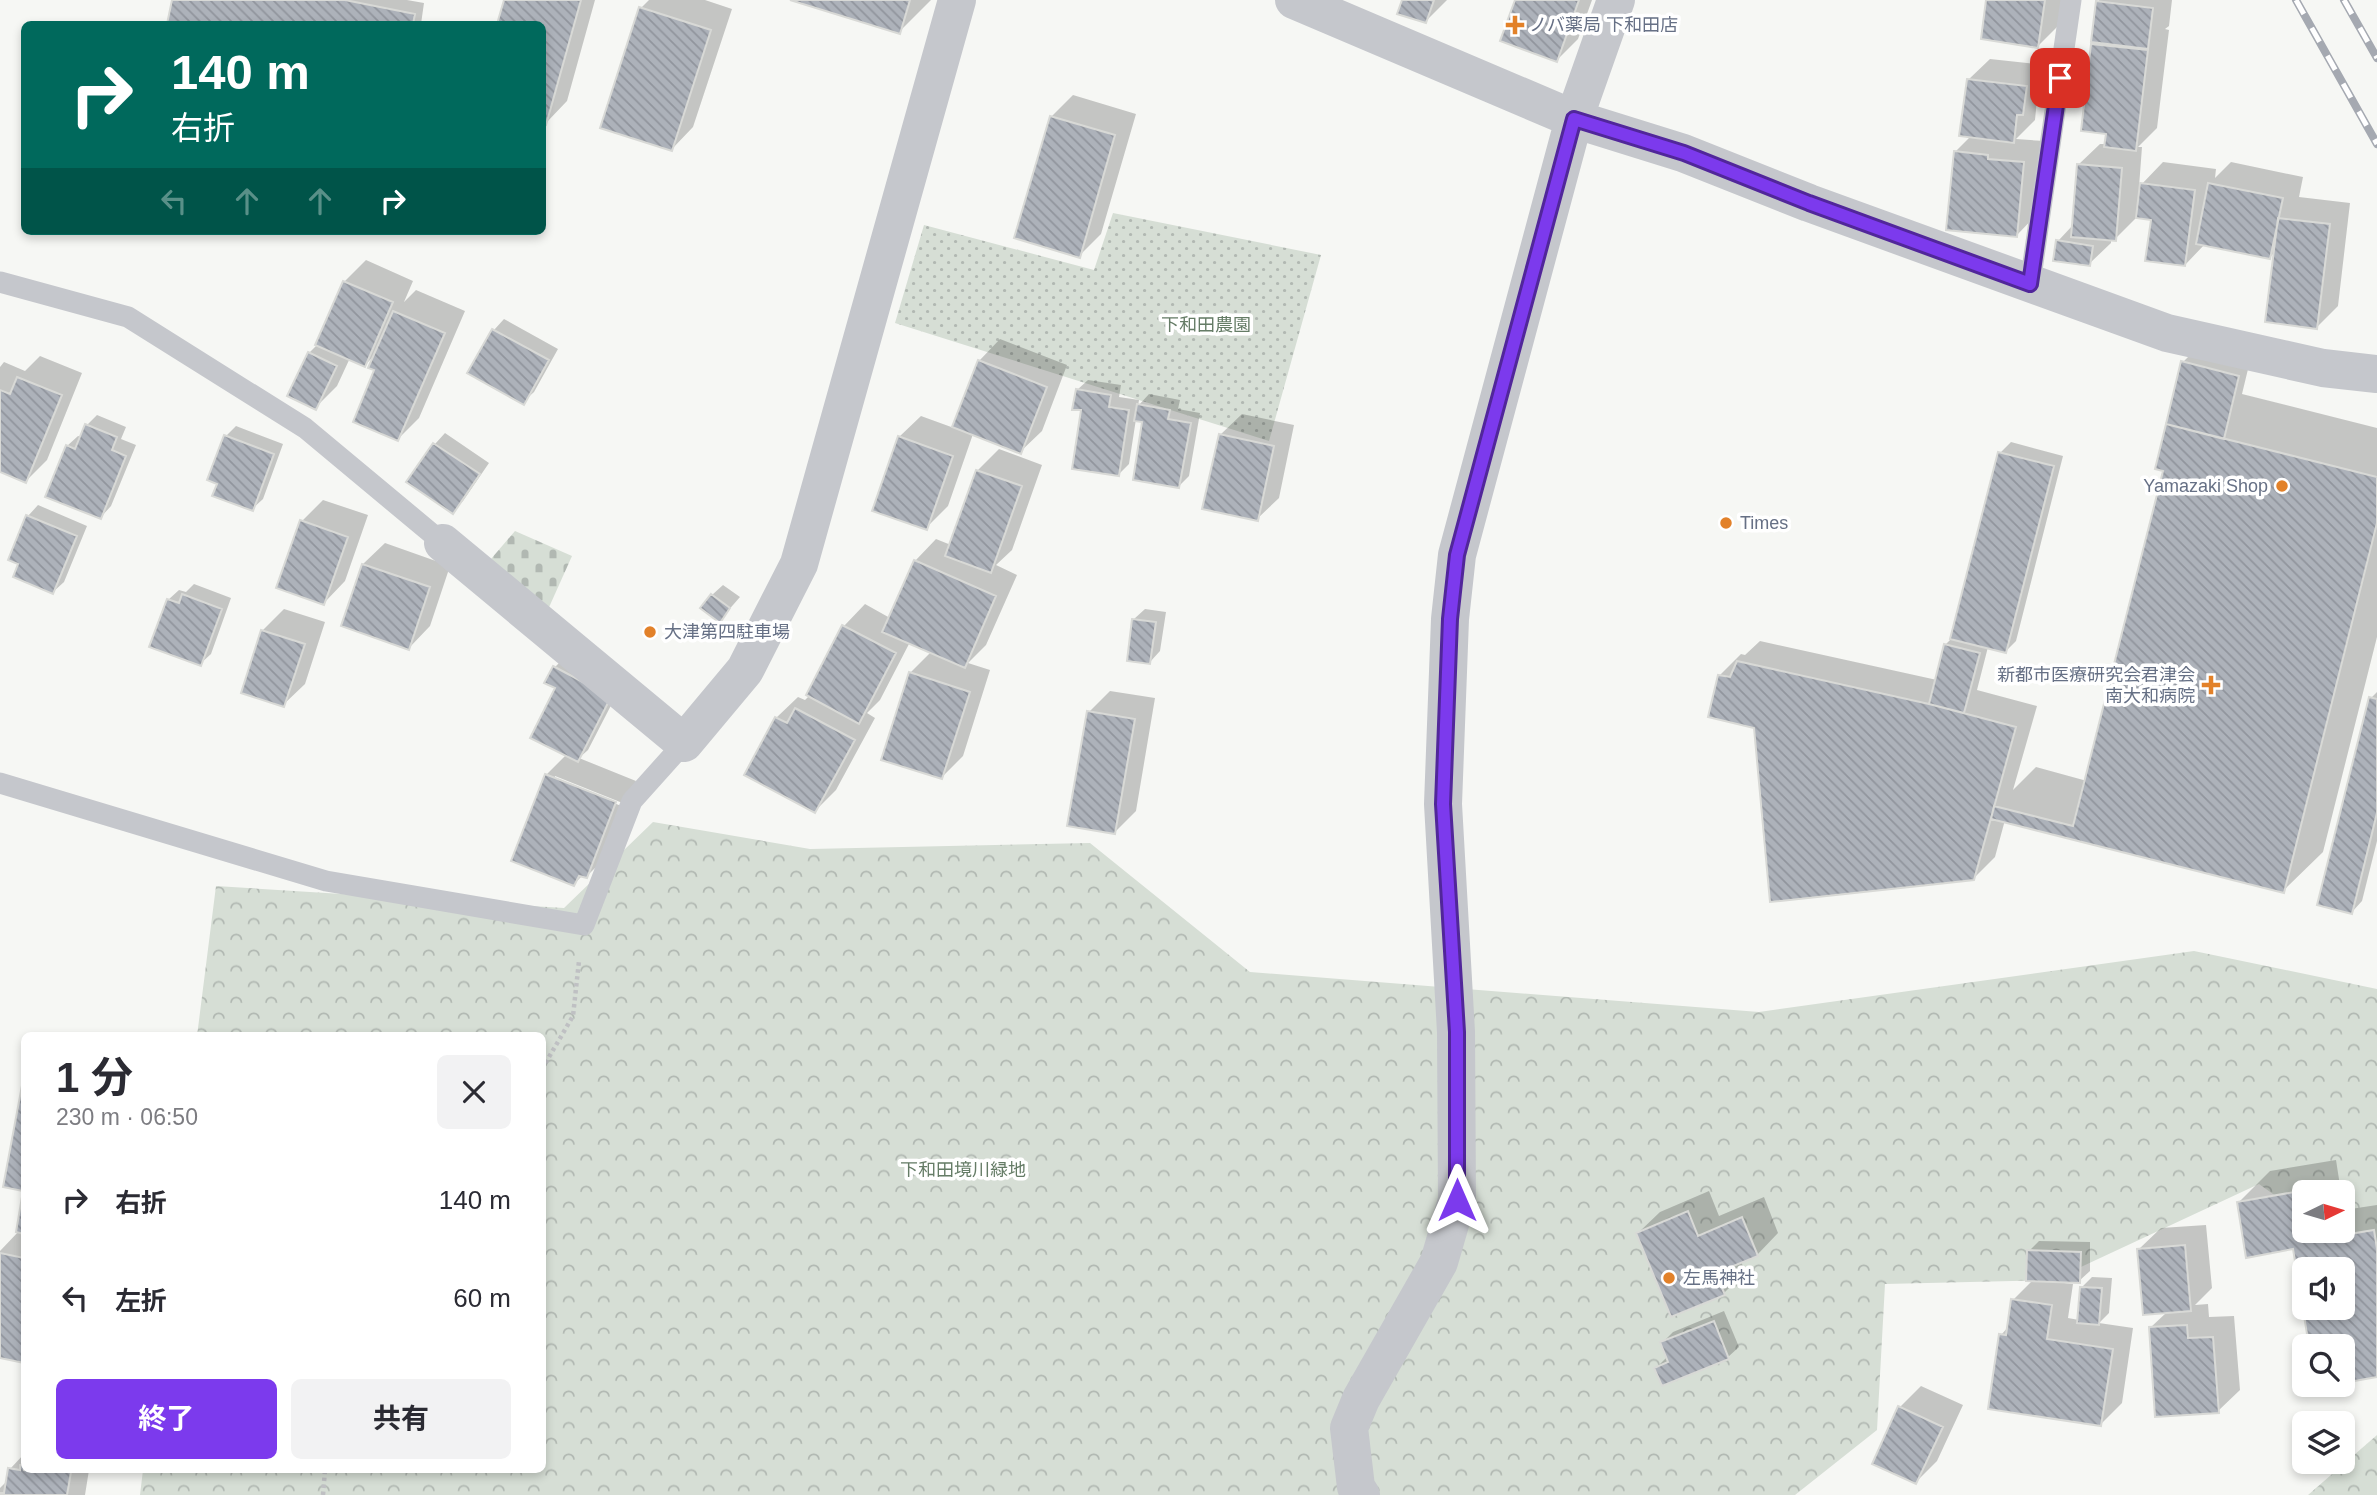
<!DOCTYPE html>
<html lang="ja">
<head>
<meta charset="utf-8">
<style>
  :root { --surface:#fff; --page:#f2f2f3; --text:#2b2b33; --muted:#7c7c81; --accent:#7c3aed }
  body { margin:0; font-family:Arial,"Noto Sans JP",sans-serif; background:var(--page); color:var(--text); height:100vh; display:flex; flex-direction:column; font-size:26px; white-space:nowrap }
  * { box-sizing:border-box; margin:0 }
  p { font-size:23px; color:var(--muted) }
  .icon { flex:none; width:38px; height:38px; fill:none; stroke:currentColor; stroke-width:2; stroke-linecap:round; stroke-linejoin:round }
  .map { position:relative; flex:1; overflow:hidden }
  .details { position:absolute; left:21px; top:1032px; width:525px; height:441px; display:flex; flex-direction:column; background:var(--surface); border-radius:10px; box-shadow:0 4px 10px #0003 }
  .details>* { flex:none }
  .banner { position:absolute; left:21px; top:21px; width:525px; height:214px; border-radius:10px; box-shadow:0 4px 10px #0003; background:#00695c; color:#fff; overflow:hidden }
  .needle { width:46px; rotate:85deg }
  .controls { position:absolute; left:2292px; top:1180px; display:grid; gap:14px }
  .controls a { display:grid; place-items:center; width:63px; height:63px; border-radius:10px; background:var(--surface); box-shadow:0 4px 10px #0003; font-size:35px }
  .pin { position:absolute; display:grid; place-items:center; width:60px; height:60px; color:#fff; margin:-30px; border-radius:14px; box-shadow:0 4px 10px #0006 }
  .me { position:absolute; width:77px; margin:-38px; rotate:0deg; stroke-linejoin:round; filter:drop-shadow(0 0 5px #0008) }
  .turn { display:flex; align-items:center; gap:24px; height:147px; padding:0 35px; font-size:32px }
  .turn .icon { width:91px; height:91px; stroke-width:2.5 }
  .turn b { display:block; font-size:49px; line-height:60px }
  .lanes { display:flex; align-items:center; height:66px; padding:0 35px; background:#0003; justify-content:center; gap:35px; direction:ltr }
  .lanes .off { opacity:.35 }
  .round { display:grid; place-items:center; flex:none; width:74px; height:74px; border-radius:10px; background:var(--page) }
  .headline { display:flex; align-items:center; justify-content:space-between; height:119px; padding:0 35px }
  h1 { font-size:42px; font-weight:700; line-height:52px }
  .primary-button { display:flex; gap:14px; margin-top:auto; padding:14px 35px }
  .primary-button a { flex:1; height:80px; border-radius:10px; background:var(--accent); color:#fff; font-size:28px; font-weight:700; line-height:80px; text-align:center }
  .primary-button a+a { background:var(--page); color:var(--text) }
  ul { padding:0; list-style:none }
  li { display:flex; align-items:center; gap:21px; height:98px; padding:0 35px }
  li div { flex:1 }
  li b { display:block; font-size:26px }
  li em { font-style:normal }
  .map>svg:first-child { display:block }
  .forest { fill:url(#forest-crowns) }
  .cemetery { fill:url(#cemetery-stones) }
  .garden { fill:url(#garden-dots) }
  .shadow { fill:#0003; fill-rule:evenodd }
  .building { fill:url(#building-back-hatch); stroke:#d8d9d6; stroke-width:2; fill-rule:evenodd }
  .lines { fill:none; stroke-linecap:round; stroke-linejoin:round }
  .path { stroke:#bfc0c3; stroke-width:4.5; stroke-dasharray:3.5 3.5; stroke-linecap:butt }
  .lane { stroke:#c5c7cc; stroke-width:21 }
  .street { stroke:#c5c7cc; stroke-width:38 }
  .rail-casing { stroke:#a5a9b1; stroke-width:8 }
  .rail { stroke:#fff; stroke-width:5; stroke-dasharray:16; stroke-linecap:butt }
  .route-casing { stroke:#51269a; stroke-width:18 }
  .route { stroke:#7c3aed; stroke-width:12 }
  .poi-dot { fill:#e28129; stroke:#fff; stroke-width:2.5 }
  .labels { text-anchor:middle; stroke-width:7; stroke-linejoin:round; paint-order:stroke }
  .poi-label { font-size:18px; fill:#667085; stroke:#fff; text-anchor:start }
  .park-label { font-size:18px; fill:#657c66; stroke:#fff }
</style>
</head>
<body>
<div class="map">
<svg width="2377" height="1495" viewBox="0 0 2377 1495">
  <defs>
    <pattern id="forest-crowns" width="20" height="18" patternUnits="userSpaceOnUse" patternTransform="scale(1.75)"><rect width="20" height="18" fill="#d6ded5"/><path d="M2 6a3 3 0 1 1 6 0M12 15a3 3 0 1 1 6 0" fill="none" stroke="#b1b8b2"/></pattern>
    <pattern id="cemetery-stones" width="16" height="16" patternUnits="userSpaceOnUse" patternTransform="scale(1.75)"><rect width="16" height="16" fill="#d6ded5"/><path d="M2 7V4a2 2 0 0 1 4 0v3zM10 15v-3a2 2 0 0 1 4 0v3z" fill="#b1b8b2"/></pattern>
    <pattern id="garden-dots" width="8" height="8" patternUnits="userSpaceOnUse" patternTransform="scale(1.75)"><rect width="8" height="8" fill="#d6ded5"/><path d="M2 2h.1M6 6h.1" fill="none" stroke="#b1b8b2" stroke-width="1.8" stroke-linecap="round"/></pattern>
    <pattern id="building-back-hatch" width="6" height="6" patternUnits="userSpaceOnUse" patternTransform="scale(1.75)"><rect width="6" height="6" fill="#adb2ba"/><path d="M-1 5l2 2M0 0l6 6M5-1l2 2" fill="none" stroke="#91959d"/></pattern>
  </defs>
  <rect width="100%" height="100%" fill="#f6f7f4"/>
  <path class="forest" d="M 653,822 L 810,849 L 1090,843 L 1250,972 L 1759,1012 L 2194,951 L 2377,989 L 2377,1271 L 2322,1230 L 2343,1230 L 2343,1192 L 2305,1192 L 2305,1217 L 2259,1184 L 2053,1280 L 1885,1284 L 1877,1430 L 1795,1495 L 140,1495 L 143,1470 L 542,1470 L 542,1036 L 197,1036 L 216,886 L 564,908 Z
    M 2377,1435 L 2377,1495 L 2308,1495 Z"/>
  <path class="cemetery" d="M 515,531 L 572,556 L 546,614 L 485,566 Z"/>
  <path class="garden" d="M 1113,213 L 1321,255 L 1269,441 L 895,323 L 924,225 L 1094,270 Z"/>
  <path class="shadow" d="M 174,0 L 407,0 L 424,3 L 421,24 L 176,24 L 169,23 Z
    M 505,0 L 595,0 L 567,101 L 546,123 L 542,24 L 499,24 Z
    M 649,0 L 705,0 L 732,9 L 693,127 L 672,149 L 641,8 Z
    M 796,0 L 931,0 L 899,32 Z
    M 1403,0 L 1447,0 L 1426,21 Z
    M 1517,0 L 1592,0 L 1578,39 L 1557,60 Z
    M 1988,0 L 2063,0 L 2059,25 L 2038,46 Z
    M 2099,0 L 2172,0 L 2169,26 L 2165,29 L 2169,30 L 2157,128 L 2138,147 L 2142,147 L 2139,187 L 2163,162 L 2216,169 L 2215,178 L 2231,162 L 2303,177 L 2299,197 L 2350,203 L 2338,306 L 2316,328 L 2276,251 L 2270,257 L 2205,244 L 2185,265 L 2153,219 L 2136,218 L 2115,239 L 2111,239 L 2111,243 L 2089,264 L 2058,241 L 2073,225 L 2078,165 L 2100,144 L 2106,144 L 2108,133 L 2092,45 L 2096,41 Z
    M 1990,59 L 2047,65 L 2044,92 L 2037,99 L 2035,120 L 2016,139 L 2044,141 L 2038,213 L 2017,235 L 1955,152 L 1971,136 L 1968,80 Z
    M 1073,95 L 1136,114 L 1101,234 L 1079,256 L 1051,117 Z
    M 366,260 L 413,281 L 404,302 L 416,290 L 465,311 L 419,418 L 398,439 L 377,369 L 376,354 L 365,365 L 350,358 L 337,386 L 315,408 L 309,353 L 317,345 L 344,282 Z
    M 504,319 L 558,349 L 534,392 L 523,402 L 470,372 L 494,330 Z
    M 1000,339 L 1067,365 L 1042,431 L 1020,452 L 973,434 L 948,506 L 926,528 L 899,437 L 921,416 L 954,428 L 979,361 Z
    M 2193,352 L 2249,365 L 2242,394 L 2377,428 L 2377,637 L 2323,852 L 2283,891 L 2005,820 L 1995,857 L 1973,879 L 1755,727 L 1719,676 L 1741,654 L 1745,655 L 1760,641 L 1937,680 L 1946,644 L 1952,638 L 2000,453 L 2011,442 L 2063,456 L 2016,641 L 2006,651 L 1988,647 L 1977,690 L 2037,706 L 2013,790 L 2036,767 L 2087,781 L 2165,470 L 2183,362 Z
    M 40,356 L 82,373 L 47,460 L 26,481 L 0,470 L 0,367 L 4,362 L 25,371 Z
    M 1088,380 L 1121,385 L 1119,397 L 1139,400 L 1138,406 L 1149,394 L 1180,400 L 1178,409 L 1200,413 L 1189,476 L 1178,487 L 1144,421 L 1136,419 L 1129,464 L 1118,475 L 1083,409 L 1077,390 Z
    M 1242,414 L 1294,425 L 1279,498 L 1257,519 L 1220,435 Z
    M 97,415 L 126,427 L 121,439 L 136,445 L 111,506 L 101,517 L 67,446 L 78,436 L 82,437 L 87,425 Z
    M 236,426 L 283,444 L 263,499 L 252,509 L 219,483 L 226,436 Z
    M 445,433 L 489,463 L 463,501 L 452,512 L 408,481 L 435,444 Z
    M 999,449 L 1042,465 L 1012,550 L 996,565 L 1017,575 L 986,645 L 968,663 L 990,670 L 963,756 L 942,777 L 910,673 L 931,652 L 910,642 L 880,700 L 867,713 L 875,718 L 836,790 L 815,811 L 776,718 L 798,697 L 805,700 L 810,695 L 808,694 L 844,626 L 865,604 L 890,618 L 915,561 L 936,539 L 951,545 L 977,471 Z
    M 323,500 L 368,515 L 345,581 L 324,603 L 302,521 Z
    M 38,505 L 87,526 L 64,582 L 53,592 L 21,563 L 10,559 L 28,516 Z
    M 385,543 L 450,566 L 430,626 L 409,648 L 363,564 Z
    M 194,584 L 231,598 L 211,654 L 200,664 L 168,600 L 179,590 L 186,592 Z
    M 723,585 L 740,597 L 719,621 L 712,595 Z
    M 284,609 L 325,622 L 305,684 L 283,705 L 262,631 Z
    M 1145,609 L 1166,612 L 1160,651 L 1150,662 L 1134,619 Z
    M 565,657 L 621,686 L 588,750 L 579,758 L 636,781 L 608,855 L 587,876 L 583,875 L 574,884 L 546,775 L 566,755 L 554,668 ZM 555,776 L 625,804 L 624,807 L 555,780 Z
    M 1110,691 L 1155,698 L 1136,811 L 1115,832 L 1089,712 Z
    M 2377,692 L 2377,841 L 2362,901 L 2352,912 L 2371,698 Z
    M 24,1084 L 24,1189 L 5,1185 Z
    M 2336,1160 L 2341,1192 L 2308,1192 L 2306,1181 L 2302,1182 L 2305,1230 L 2343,1230 L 2343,1204 L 2344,1210 L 2377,1205 L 2377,1376 L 2343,1346 L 2311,1346 L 2295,1247 L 2238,1203 L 2270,1171 ZM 2305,1269 L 2343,1269 L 2343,1307 L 2305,1307 Z
    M 1709,1191 L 1719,1216 L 1764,1197 L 1778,1233 L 1757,1255 L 1741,1261 L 1745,1272 L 1724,1293 L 1638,1233 L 1660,1212 Z
    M 24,1194 L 24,1361 L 0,1356 L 0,1251 L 19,1231 Z
    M 2206,1225 L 2212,1288 L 2195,1305 L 2208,1304 L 2209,1317 L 2234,1316 L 2240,1390 L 2218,1411 L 2150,1328 L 2167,1312 L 2139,1249 L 2161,1228 Z
    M 2039,1241 L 2090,1242 L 2090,1271 L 2079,1281 L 2065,1281 L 2064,1283 L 2073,1284 L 2068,1318 L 2079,1320 L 2082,1287 L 2092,1277 L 2112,1278 L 2109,1313 L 2099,1323 L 2133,1328 L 2122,1403 L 2101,1424 L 2001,1335 L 2009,1326 L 2013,1300 L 2033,1280 L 2029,1251 Z
    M 1724,1311 L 1739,1347 L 1728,1357 L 1663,1384 L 1656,1368 L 1666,1358 L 1663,1342 L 1673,1332 Z
    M 1921,1386 L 1963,1405 L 1937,1461 L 1916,1482 L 1900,1407 Z
    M 24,1454 L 24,1470 L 89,1470 L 85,1495 L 0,1495 L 0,1488 L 8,1480 L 10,1469 Z"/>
  <path class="building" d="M 172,0 L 345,0 L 415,14 L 413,24 L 167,24 Z
    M 504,0 L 581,0 L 546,125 L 542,124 L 542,24 L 497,24 Z
    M 790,0 L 910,0 L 900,34 Z
    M 1402,0 L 1434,0 L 1426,23 L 1397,14 Z
    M 1515,0 L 1579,0 L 1557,62 L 1500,41 Z
    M 1986,0 L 2045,0 L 2038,48 L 1981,39 Z
    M 2096,1 L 2153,8 L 2148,49 L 2091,42 Z
    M 639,7 L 711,30 L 672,151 L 600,128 Z
    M 2091,44 L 2148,50 L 2136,151 L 2104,147 L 2106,134 L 2081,131 Z
    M 1967,79 L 2027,86 L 2023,115 L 2017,115 L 2014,143 L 1959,136 Z
    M 1050,116 L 1115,135 L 1080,258 L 1014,238 Z
    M 1954,151 L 1988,155 L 1988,159 L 2024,162 L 2017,237 L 1946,230 Z
    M 2077,164 L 2122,168 L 2116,241 L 2071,237 Z
    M 2140,183 L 2195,190 L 2185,266 L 2145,261 L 2151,220 L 2136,218 Z
    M 2208,183 L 2283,198 L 2270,259 L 2196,244 Z
    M 2278,218 L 2330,224 L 2317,329 L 2265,322 Z
    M 2056,240 L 2093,246 L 2090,266 L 2053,261 Z
    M 343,281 L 393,302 L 365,367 L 315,345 Z
    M 393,311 L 445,333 L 398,441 L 353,422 L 374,370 L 368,368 Z
    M 492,329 L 549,360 L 524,405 L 467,373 Z
    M 308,352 L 337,366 L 316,410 L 287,396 Z
    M 978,360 L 1047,387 L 1021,454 L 952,427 Z
    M 2181,361 L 2239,376 L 2224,439 L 2166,424 Z
    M 17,377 L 62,395 L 26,483 L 0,472 L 0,390 L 10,394 Z
    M 1076,389 L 1111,395 L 1109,407 L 1129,410 L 1119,476 L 1072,469 L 1081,410 L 1072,410 Z
    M 1137,404 L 1170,410 L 1168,419 L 1191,423 L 1179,488 L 1133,480 L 1142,422 L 1134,421 Z
    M 85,424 L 117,437 L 112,450 L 126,456 L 101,519 L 45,497 L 66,445 L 75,449 Z
    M 2166,424 L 2377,477 L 2377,523 L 2284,893 L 1991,819 L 1994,806 L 2073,826 L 2163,471 L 2155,469 Z
    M 1219,434 L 1274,446 L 1258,521 L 1202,509 Z
    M 224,435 L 274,454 L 253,511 L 212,496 L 217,484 L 207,480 Z
    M 898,436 L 953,456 L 927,530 L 872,511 Z
    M 433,443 L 480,474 L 453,514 L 406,482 Z
    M 1998,452 L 2054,466 L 2006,653 L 1950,639 Z
    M 976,470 L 1022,486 L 991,573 L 945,556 Z
    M 26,515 L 77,536 L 53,594 L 13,577 L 18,564 L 8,560 Z
    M 300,520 L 348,537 L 324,605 L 276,588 Z
    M 914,560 L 996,596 L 965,668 L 882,632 Z
    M 362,564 L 430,587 L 409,650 L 341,626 Z
    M 182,594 L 222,609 L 201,666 L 149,647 L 167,599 L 179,603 Z
    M 711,594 L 730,608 L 720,623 L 700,608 Z
    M 1132,619 L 1156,622 L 1150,664 L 1127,661 Z
    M 842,625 L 896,653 L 859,724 L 806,695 Z
    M 261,630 L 305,644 L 284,707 L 241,693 Z
    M 1944,644 L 1980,653 L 1964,713 L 1929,704 Z
    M 1737,661 L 1929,704 L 2016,727 L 1974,880 L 1770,902 L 1754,728 L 1708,717 L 1718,675 L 1730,677 Z
    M 553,666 L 611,697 L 578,762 L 530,738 L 555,688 L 544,683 Z
    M 909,672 L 970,692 L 942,779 L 881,760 Z
    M 2369,697 L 2377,699 L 2377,813 L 2352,914 L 2317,905 Z
    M 795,708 L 855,740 L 815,813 L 744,775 L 775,717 L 787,723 Z
    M 1087,711 L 1135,719 L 1115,834 L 1067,826 Z
    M 545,774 L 616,802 L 587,878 L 579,876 L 574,886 L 511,861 Z
    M 23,1080 L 24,1081 L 24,1234 L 16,1232 L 23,1191 L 3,1187 Z
    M 2306,1190 L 2305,1230 L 2312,1230 L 2313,1240 L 2374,1230 L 2377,1249 L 2377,1377 L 2343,1383 L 2343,1346 L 2309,1346 L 2293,1249 L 2246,1258 L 2237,1202 ZM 2305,1269 L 2343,1269 L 2343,1307 L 2305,1307 Z
    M 1688,1211 L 1698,1236 L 1742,1217 L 1758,1256 L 1716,1273 L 1725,1295 L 1671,1317 L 1636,1233 Z
    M 2185,1245 L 2191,1311 L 2143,1315 L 2137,1249 Z
    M 2027,1250 L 2081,1252 L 2080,1283 L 2026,1281 Z
    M 0,1253 L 24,1258 L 24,1363 L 0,1358 Z
    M 2080,1287 L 2102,1288 L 2099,1325 L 2077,1323 Z
    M 2011,1299 L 2052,1305 L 2047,1339 L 2113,1349 L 2101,1426 L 1988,1409 L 1999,1334 L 2006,1335 Z
    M 1714,1321 L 1729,1359 L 1662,1386 L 1654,1368 L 1668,1362 L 1660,1342 Z
    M 2187,1325 L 2188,1338 L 2213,1337 L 2219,1413 L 2155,1417 L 2149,1327 Z
    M 2300,1360 L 2305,1360 L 2305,1384 L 2336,1384 L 2305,1389 Z
    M 1898,1406 L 1943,1427 L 1916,1484 L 1872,1464 Z
    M 20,1465 L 24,1465 L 24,1470 L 71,1472 L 67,1495 L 0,1495 L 0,1493 L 4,1493 L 8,1468 L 20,1470 Z"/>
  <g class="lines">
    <path class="path" d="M 542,1069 L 573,1016 L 579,961
      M 323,1495 L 325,1470"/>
    <path class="lane" d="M 0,282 L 128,317 L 305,428 L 443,543
      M 2030,284 L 2071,0
      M 0,783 L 326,881 L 584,925 L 632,801 L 684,743"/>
    <path class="street" d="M 1294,0 L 1574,119 L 1683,153 L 1809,203 L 2167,333 L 2323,368 L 2377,374
      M 443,543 L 684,743 L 745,670 L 799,564 L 957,0
      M 1361,1495 L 1356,1487 L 1349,1428 L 1361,1399 L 1439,1262 L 1457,1200 L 1456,1032 L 1443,804 L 1450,619 L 1457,555 L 1574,119 L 1616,0"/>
    <g class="rail-casing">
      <path id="rail" d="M 2296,0 L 2377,144
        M 2344,0 L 2377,58"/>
    </g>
    <use href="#rail" class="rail"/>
  </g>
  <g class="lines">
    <g class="route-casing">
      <path id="route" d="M 1457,1200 L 1457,1032 L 1443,804 L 1450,619 L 1457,555 L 1574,119 L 1684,153 L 1809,203 L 2030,284 L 2060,78"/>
    </g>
    <use href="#route" class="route"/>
  </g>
  <g class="poi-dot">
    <path d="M1511.5 14.5h7v7h7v7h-7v7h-7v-7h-7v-7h7z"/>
    <circle cx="2282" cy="486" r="7"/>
    <circle cx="1726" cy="523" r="7"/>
    <circle cx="650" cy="632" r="7"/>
    <path d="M2207.5 674.5h7v7h7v7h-7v7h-7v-7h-7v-7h7z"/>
    <circle cx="1669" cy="1278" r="7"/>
  </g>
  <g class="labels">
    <g class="poi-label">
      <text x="1529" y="31">ノバ薬局 下和田店</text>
      <text x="2268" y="492" text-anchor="end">Yamazaki Shop</text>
      <text x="1740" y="529">Times</text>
      <text x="664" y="638">大津第四駐車場</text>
      <text x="2195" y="681" text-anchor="end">新都市医療研究会君津会<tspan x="2195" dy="21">南大和病院</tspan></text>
      <text x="1683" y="1284">左馬神社</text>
    </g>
    <g class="park-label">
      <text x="1206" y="331">下和田農園</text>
      <text x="963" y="1176">下和田境川緑地</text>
    </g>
  </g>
</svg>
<div class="controls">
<a><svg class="needle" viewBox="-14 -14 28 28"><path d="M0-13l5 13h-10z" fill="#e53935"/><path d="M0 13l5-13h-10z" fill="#7c7c81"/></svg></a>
<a><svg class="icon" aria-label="sound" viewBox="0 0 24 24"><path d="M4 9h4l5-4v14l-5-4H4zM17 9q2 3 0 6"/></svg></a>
<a><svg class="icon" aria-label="search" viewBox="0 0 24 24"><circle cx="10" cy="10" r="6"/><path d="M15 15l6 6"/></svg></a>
<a><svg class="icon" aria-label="layers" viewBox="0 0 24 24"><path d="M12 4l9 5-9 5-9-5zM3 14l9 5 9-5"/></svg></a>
</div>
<div class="pin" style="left:2060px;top:78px;background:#d93025"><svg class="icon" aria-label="arrive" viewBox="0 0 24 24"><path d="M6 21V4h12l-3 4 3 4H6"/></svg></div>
<svg class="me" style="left:1457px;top:1200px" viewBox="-20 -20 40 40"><path d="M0-17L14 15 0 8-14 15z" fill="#7c3aed" stroke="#fff" stroke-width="4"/></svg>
<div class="banner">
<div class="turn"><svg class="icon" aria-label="right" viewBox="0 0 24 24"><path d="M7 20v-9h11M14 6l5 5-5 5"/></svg><div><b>140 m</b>右折</div></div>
<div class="lanes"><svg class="icon off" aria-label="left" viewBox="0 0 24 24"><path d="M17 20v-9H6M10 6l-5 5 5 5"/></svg><svg class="icon off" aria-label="ahead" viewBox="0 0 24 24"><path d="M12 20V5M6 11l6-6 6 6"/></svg><svg class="icon off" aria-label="ahead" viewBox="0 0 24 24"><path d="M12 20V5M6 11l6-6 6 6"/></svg><svg class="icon" aria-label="right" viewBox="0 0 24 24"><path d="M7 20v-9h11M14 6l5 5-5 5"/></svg></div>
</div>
<section class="details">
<div class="headline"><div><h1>1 分</h1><p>230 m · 06:50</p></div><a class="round"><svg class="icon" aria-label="close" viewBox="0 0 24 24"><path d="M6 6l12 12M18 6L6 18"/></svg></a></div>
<ul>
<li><svg class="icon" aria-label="right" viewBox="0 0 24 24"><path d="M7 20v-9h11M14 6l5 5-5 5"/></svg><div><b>右折</b></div><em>140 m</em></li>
<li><svg class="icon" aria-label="left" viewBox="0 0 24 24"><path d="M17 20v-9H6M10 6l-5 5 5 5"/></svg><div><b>左折</b></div><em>60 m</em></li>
</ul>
<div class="primary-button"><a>終了</a><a>共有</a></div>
</section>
</div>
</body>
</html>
